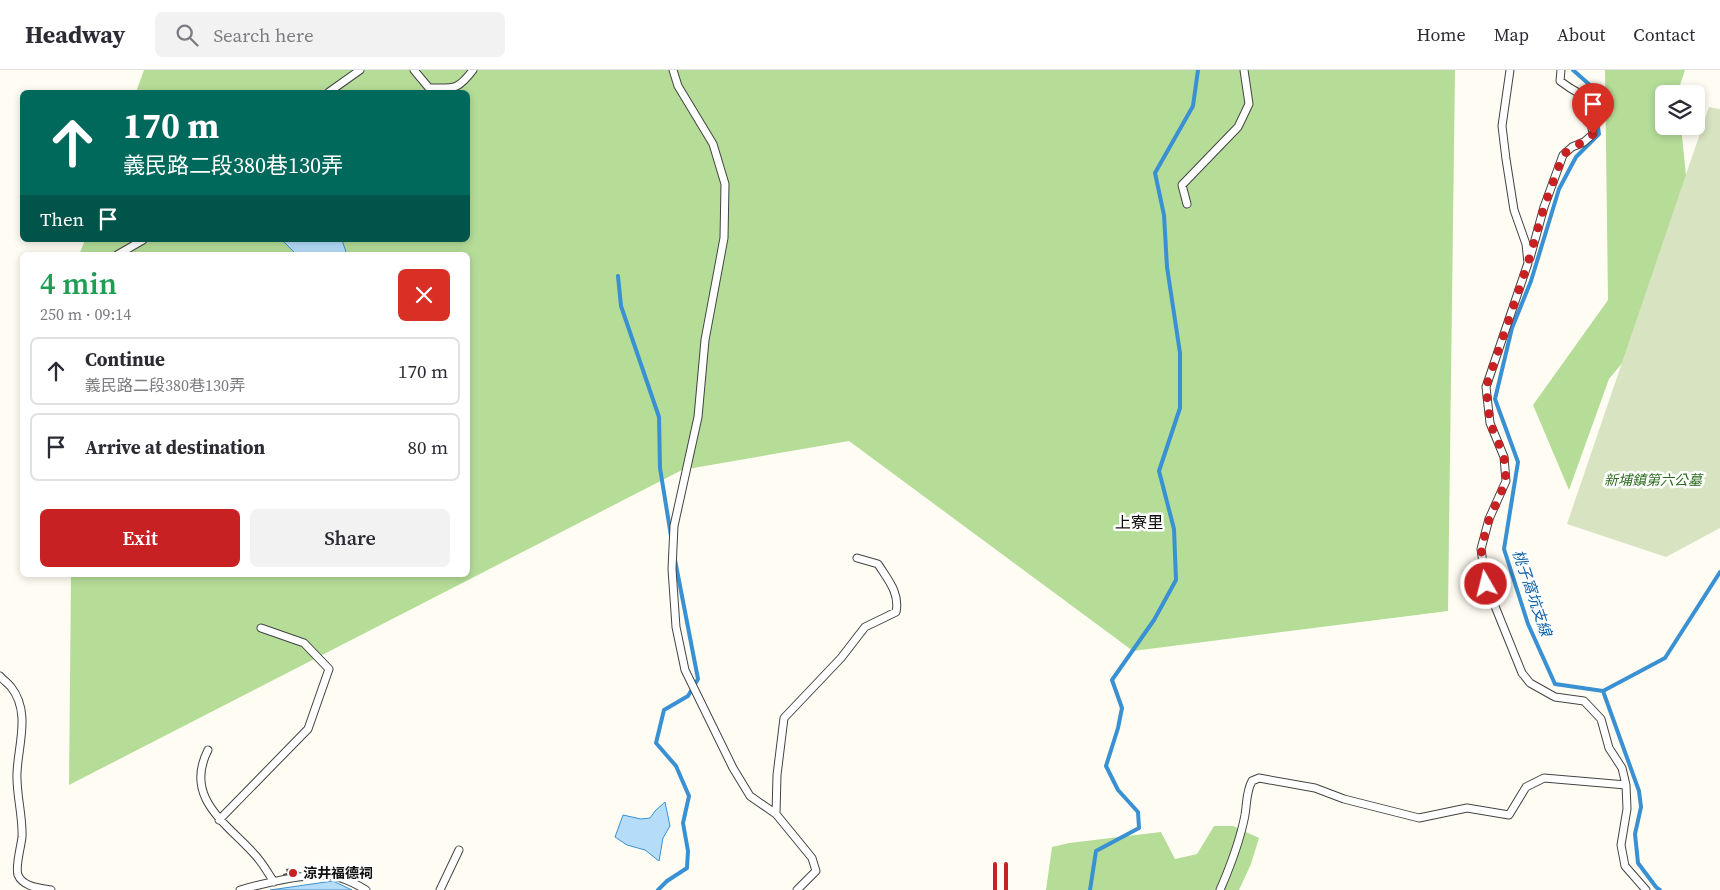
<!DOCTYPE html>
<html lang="en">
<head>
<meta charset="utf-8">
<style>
  :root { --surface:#fff; --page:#f2f2f3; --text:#2b2b33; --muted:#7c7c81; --line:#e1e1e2; --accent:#c72124 }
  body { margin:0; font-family:"Source Serif 4","Noto Sans TC",serif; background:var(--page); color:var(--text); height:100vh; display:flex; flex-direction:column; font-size:19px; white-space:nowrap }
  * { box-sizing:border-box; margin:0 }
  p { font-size:16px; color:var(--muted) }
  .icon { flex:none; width:28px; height:28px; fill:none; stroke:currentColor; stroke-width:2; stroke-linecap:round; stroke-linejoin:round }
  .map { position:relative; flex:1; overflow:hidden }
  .sheet { position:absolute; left:20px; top:182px; width:450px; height:325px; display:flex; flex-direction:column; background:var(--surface); border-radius:8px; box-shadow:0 2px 8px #0003 }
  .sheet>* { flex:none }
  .top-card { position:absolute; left:20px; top:20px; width:450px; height:152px; border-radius:8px; box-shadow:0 2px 8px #0003; background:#00695c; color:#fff; overflow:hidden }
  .fabs { position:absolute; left:1655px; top:15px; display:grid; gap:10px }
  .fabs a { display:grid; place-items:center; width:50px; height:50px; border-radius:8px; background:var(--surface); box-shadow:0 2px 8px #0003; font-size:25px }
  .pin { position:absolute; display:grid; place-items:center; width:42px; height:42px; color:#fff; margin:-51px -21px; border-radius:50% 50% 50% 0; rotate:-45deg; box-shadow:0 0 5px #0007 }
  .pin .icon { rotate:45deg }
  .me { position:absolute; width:55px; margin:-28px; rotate:352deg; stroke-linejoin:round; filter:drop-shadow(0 0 4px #0008) }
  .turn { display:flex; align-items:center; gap:18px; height:105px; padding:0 20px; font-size:22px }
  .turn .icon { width:65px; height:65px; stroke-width:2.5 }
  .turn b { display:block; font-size:35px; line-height:42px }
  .then { display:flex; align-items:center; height:48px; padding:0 20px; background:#0003; gap:10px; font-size:19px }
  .round { display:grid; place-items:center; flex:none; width:52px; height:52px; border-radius:8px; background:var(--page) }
  .headline { display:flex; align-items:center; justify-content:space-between; height:85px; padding:0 20px }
  h1 { font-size:30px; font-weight:600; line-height:38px; color:#1e9e55 }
  .button { display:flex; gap:10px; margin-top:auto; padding:10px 20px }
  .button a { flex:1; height:58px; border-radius:8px; background:var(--accent); color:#fff; font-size:20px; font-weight:600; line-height:58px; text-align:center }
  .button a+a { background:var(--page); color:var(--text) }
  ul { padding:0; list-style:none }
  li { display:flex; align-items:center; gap:15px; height:68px; margin:0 10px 8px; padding:0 10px; border:2px solid var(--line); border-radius:8px }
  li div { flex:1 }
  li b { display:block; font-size:19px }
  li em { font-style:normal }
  header { display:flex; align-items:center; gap:30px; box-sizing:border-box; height:70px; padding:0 25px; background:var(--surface); border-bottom:1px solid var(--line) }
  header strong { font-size:24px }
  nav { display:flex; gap:28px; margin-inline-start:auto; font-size:18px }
  .search { width:350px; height:45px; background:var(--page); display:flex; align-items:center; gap:12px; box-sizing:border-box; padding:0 18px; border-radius:8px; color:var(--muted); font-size:19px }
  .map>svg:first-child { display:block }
  .forest { fill:#b5dd98 }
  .cemetery { fill:#d7e3c1 }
  .water { fill:#b5ddf9; stroke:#3991d3 }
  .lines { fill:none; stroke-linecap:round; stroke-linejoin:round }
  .stream { stroke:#3991d3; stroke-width:4 }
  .building { fill:#59514b }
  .lane-casing { stroke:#434343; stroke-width:9 }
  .lane { stroke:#fff; stroke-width:7 }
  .rail { stroke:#c72124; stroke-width:4 }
  .route { stroke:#c72124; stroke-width:9; stroke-dasharray:0 16.2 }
  .poi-dot { fill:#c72124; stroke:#fff; stroke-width:2 }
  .labels { text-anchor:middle; stroke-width:5; stroke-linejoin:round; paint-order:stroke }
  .park-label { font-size:14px; font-style:italic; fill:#2a6b1c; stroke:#fff }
  .poi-label { font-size:14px; font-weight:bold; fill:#101010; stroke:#fff; text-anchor:start }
  .water-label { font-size:15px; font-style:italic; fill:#1263a8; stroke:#fff }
  .quarter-label { font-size:16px; fill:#101010; stroke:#fff }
</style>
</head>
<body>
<header>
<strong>Headway</strong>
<div class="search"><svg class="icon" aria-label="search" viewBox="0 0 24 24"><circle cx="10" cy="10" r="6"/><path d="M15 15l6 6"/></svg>Search here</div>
<nav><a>Home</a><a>Map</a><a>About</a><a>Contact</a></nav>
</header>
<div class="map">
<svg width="1720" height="820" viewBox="0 0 1720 820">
  <rect width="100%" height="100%" fill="#fffdf3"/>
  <path class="forest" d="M 144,0 L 1455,0 L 1448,541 L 1133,581 L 849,371 L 682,400 L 69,715 L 71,505 L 468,505 L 468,185 L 79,185 L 85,170 L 468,170 L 468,22 L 136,22 Z
    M 1605,0 L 1685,0 L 1677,24 L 1664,24 L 1664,56 L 1681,56 L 1696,204 L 1609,309 L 1569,420 L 1533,335 L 1608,230 Z
    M 1214,756 L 1233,756 L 1259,768 L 1251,794 L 1239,820 L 1046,820 L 1052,777 L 1069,773 L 1161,762 L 1175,789 L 1197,784 Z"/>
  <path class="cemetery" d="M 1709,37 L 1720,39 L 1720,458 L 1666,487 L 1567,454 Z"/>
  <path class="water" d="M 282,170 L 342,170 L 347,185 L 297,185 Z
    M 665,732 L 670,756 L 663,768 L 659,791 L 645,780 L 627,775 L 615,767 L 623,745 L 641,749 L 650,748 L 655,741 Z
    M 333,811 L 352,820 L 270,820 Z"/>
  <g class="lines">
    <path class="stream" d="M 1573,0 L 1591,16 L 1599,64 L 1576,87 L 1559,119 L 1531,211 L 1512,258 L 1495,329 L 1518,392 L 1504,479 L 1528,554 L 1555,614 L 1603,621 L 1639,721 L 1641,737 L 1635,764 L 1638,793 L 1656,817 L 1660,820
      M 618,206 L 621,236 L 659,347 L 660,398 L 671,466
      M 1603,621 L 1665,588 L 1720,502
      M 658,820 L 667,811 L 687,798 L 688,781 L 683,753 L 689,726 L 676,696 L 656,673 L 664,640 L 688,626 L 698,609 L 675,490
      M 1090,820 L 1096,781 L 1139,758 L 1138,742 L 1118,720 L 1106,696 L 1118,658 L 1122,638 L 1112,610 L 1154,550 L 1176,510 L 1174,459 L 1159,401 L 1180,338 L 1180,283 L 1167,197 L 1164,145 L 1155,103 L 1193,36 L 1198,0"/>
  </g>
  <path class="building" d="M 292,798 L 293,802 L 299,801 L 299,805 L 284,808 L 283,804 L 287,803 L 286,799 Z"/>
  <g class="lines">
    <g class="lane-casing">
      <path id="lane" d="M 414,0 L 429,18 C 454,18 457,21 473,0
        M 673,0 L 678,16 L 713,74 L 725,114 L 724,168 L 705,270 L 698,347 L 674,456 L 672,499 L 676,557 L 685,600 L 733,698 L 750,726 L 776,744
        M 1510,0 L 1502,56 L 1506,89 L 1514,140 L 1526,174 L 1528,193 L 1486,317 L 1490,353 L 1504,387 L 1506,411 L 1489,449 L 1481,479 L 1486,514 L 1522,603 L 1530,613 L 1555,627 L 1584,631 L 1601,649 L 1609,678 L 1622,698 L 1626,715 L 1627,739 L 1621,775 L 1625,796 L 1646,820
        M 329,22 L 360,0
        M 1187,134 L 1182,115 L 1238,57 L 1249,34 L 1244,0
        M 117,185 L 143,170
        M 1530,188 L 1544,137 L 1563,85 L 1572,77 L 1584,72 L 1593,64 L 1587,28 L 1570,18 L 1560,11 L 1561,0
        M 0,606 C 3,610 8,613 11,617 C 31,642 18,675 17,703 C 16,724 23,746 22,767 C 21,777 15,797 18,805 C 23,817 40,818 51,820
        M 208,680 C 183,729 228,754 256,786 C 263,794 268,803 274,812
        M 219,750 L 308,659 L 329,599 L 304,573 L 261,558
        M 240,820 C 265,813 308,802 333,806 C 345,808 356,814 366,820
        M 440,820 L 459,780
        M 797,820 L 816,801 L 812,788 L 776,744 L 777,705 L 784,648 L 841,588 L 865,557 L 896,542 C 900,523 888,510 878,494 L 857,488
        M 1220,820 C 1230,797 1240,771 1245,745 C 1247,733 1246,722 1252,711 L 1259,708 L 1315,718 L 1344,729 L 1419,748 L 1467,738 L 1509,745 L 1526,717 L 1544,708 L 1626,715"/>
    </g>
    <use href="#lane" class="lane"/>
    <path class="rail" d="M 995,794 L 995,820
      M 1006,794 L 1006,820"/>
  </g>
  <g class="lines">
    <path class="route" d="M 1486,514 L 1481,479 L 1489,450 L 1506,411 L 1504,386 L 1490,353 L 1486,317 L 1528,193 L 1544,137 L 1563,85 L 1572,77 L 1584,72 L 1593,64"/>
  </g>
  <circle class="poi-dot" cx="293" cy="803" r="5"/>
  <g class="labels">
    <g class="park-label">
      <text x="1653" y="415">新埔鎮第六公墓</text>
    </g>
    <g class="poi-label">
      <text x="303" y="808">涼井福德祠</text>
    </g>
    <g class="water-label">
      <text transform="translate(1532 523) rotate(71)" y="5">桃子窩坑支線</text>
    </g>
    <g class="quarter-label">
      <text x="1139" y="458">上寮里</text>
    </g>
  </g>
</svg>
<div class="fabs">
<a><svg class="icon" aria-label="layers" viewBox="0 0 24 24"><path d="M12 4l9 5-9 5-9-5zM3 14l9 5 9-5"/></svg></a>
</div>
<div class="pin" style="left:1593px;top:64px;background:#d93025"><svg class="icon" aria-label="arrive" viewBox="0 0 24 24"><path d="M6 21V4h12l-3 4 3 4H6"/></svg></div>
<svg class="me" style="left:1486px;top:514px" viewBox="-20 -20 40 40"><circle r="17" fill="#c72124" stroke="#fff" stroke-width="3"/><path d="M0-11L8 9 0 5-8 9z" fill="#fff"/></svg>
<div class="top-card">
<div class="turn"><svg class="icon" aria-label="ahead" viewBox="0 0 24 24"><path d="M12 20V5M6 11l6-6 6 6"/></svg><div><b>170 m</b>義民路二段380巷130弄</div></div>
<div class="then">Then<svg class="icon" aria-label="arrive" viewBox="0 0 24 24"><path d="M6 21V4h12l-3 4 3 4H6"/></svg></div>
</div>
<section class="sheet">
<div class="headline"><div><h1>4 min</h1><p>250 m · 09:14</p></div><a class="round" style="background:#d93025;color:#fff"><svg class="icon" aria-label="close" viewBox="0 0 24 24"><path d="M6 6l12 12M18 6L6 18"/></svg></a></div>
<ul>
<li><svg class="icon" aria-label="ahead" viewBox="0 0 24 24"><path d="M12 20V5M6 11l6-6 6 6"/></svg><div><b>Continue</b><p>義民路二段380巷130弄</p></div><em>170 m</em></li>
<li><svg class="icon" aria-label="arrive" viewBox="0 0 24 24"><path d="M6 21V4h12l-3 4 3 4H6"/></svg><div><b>Arrive at destination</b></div><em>80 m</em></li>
</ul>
<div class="button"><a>Exit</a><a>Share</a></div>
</section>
</div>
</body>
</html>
